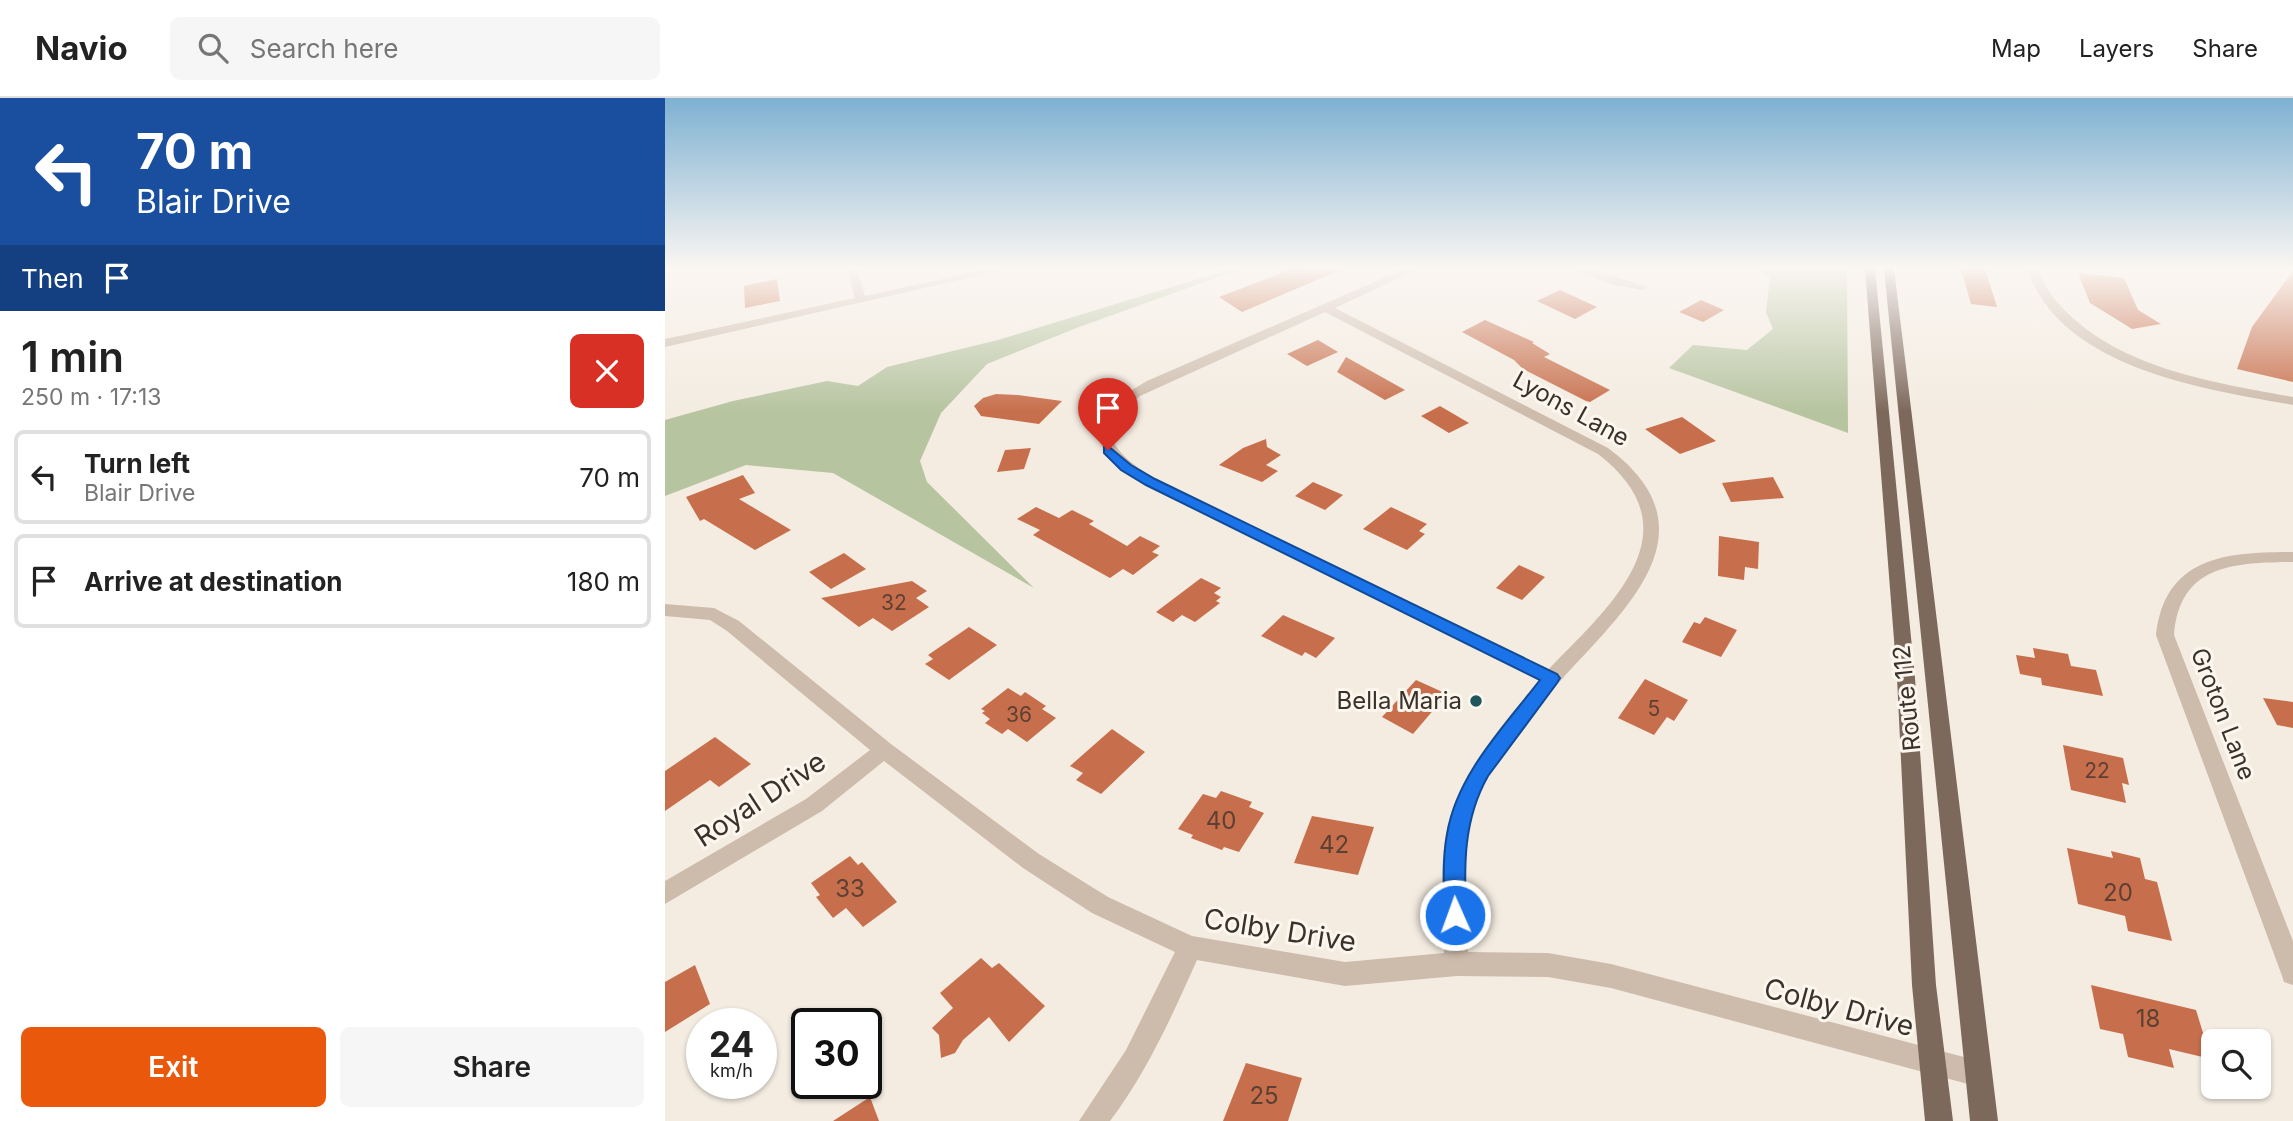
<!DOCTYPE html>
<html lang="en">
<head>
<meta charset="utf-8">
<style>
  :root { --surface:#fff; --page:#f6f6f6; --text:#222; --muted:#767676; --line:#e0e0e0; --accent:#ea580c }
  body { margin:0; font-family:Inter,sans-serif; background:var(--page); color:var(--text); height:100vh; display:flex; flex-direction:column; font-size:26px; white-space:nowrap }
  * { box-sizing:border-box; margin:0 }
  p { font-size:23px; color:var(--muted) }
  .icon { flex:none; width:38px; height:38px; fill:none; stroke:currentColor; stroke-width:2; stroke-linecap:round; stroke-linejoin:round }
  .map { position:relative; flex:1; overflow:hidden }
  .side { display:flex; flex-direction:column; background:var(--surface); width:665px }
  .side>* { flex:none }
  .top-card { background:#1a4fa0; color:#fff; overflow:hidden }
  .fabs { position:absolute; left:1536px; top:931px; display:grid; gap:14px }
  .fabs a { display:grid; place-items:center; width:70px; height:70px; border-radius:10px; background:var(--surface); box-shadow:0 2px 5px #0004; font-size:35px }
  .speed { position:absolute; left:21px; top:910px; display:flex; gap:14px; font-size:35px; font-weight:700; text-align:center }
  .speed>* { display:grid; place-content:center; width:91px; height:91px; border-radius:50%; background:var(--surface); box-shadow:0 2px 5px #0004; line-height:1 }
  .speed small { font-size:18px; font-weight:400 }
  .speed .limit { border:4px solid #111; border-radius:10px; background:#fff; color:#111 }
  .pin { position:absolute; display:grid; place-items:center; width:60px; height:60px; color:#fff; margin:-72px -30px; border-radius:50% 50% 50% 0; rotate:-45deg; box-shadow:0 0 7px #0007 }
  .pin .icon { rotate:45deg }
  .me { position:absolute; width:77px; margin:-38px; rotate:358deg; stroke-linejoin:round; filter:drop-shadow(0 0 5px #0008) }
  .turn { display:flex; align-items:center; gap:24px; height:147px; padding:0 21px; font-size:32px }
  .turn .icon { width:91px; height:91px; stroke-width:2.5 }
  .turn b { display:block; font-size:49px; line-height:60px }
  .then { display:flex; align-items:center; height:66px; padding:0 21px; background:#0003; gap:14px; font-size:26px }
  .round { display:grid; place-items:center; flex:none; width:74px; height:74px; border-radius:10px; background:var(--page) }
  .head { display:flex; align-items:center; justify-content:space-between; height:119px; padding:0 21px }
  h1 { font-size:42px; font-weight:600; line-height:52px }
  .primary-button { display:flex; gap:14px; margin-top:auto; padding:14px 21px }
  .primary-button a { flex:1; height:80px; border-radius:10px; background:var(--accent); color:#fff; font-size:28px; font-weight:600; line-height:80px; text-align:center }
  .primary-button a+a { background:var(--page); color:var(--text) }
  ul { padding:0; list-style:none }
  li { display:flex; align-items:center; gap:21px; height:94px; margin:0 14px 10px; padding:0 7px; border:4px solid var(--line); border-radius:10px }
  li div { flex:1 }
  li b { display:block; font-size:26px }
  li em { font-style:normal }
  header { display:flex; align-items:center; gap:42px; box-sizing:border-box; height:98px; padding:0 35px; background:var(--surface); border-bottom:2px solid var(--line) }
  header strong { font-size:33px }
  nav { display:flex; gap:38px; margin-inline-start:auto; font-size:24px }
  .search { width:490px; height:63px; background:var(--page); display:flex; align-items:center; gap:18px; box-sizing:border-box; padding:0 24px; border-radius:10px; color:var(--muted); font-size:26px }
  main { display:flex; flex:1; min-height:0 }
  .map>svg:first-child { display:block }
  .green { fill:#b6c4a0 }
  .building { fill:#c76f4c }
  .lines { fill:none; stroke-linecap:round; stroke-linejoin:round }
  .minor { fill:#cdbcac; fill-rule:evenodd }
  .major { fill:#7d695c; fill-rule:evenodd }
  .route { fill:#1a73e8; stroke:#114b97; stroke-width:2 }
  .poi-dot { fill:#1f565d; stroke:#fbf6ee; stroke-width:2.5 }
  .labels { text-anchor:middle; stroke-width:6; stroke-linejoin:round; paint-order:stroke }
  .number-label { font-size:21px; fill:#5e4033 }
  .street-label { font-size:24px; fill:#3b312b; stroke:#fbf6ee }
  .poi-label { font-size:24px; fill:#3b312b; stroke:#fbf6ee; text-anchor:end }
  .near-number-label { font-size:24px; fill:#5e4033 }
  .near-street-label { font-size:28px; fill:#3b312b; stroke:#fbf6ee }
</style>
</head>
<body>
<header>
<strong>Navio</strong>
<div class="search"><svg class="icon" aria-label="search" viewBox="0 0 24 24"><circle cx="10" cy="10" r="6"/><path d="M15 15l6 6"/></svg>Search here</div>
<nav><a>Map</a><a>Layers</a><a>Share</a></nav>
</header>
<main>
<section class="side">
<div class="top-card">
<div class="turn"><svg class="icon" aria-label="left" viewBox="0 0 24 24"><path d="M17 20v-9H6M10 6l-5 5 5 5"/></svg><div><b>70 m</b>Blair Drive</div></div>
<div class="then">Then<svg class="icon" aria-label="arrive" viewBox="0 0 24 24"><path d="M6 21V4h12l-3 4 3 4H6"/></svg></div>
</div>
<div class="head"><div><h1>1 min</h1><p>250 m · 17:13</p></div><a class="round" style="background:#d93025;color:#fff"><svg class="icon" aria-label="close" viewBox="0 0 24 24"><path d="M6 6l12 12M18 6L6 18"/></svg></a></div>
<ul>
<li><svg class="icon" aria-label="left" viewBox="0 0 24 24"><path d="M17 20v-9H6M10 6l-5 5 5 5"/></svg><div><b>Turn left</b><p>Blair Drive</p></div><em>70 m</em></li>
<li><svg class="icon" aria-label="arrive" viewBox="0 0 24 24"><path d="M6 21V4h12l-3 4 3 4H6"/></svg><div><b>Arrive at destination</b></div><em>180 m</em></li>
</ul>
<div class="primary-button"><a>Exit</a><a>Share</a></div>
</section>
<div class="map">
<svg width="1628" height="1023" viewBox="0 0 1628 1023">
  <rect width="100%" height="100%" fill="#f4ece1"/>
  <path class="green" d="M 565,171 L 576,171 L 414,229 L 322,266 L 276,315 L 255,363 L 262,384 L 369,490 L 168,375 L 81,367 L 0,398 L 0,322 L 68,303 L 162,283 L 193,288 L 222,269 L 333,242 Z
    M 1092,171 L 1182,171 L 1183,335 L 1004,270 L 1028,247 L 1082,252 L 1108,231 L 1101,214 L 1105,180 Z"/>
  <path class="building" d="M 627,171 L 675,172 L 577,214 L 554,199 Z
    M 1296,171 L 1320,171 L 1332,209 L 1306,206 Z
    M 1628,173 L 1628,284 L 1572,271 L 1587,229 Z
    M 1413,175 L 1459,180 L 1473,212 L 1496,226 L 1467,231 L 1456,224 L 1425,205 Z
    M 112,181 L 115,203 L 80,210 L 79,188 Z
    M 895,192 L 932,209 L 910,221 L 872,203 Z
    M 1036,202 L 1059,212 L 1038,224 L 1014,214 Z
    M 820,222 L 869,244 L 867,245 L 885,256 L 879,259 L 945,292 L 925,304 L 921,303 L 858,271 L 849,262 L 797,234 Z
    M 653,242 L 673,254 L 642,268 L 622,256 Z
    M 681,259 L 740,292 L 720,302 L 672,274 Z
    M 331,296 L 353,297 L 397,303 L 374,326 L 316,318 L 309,308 L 318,300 Z
    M 775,308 L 804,325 L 784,335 L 756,318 Z
    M 1017,319 L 1051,343 L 1015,356 L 980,331 Z
    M 601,341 L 602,349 L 616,357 L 601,367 L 613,373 L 597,384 L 554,367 L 578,350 Z
    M 366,350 L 359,371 L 332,374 L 340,352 Z
    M 78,377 L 90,395 L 74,401 L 126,432 L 90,452 L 39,421 L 35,423 L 21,399 Z
    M 1108,379 L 1119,400 L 1066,404 L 1057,385 Z
    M 648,384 L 678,397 L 660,412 L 630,398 Z
    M 371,409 L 394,420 L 407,412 L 429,423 L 424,426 L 462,448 L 475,438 L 495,448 L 487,454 L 494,457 L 468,477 L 458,471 L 445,480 L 368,437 L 375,432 L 352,421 Z
    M 726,409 L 762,426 L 754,433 L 760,436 L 742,452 L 698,431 Z
    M 1054,438 L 1094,444 L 1093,471 L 1080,469 L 1079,482 L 1053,478 Z
    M 179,455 L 201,471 L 166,491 L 144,474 Z
    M 854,467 L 880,479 L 857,502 L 831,490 Z
    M 536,480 L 556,490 L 549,495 L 556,499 L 551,503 L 555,505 L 530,524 L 517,517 L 508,524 L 491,514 Z
    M 247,483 L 262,493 L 251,500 L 264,509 L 227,533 L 208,520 L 194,529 L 156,500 Z
    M 618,517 L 670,540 L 651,560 L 640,554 L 637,558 L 596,538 Z
    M 1040,519 L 1072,532 L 1056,559 L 1017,544 L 1029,524 L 1035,526 Z
    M 304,529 L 332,547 L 284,582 L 260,566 L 268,561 L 263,557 Z
    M 1368,550 L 1403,556 L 1406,568 L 1431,572 L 1438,598 L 1377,587 L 1376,580 L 1355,576 L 1351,557 L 1370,560 Z
    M 980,581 L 1023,602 L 1009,623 L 1002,619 L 989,637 L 953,620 Z
    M 751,582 L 782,596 L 748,636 L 717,619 Z
    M 343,590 L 356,598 L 360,594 L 381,608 L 377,611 L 391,620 L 362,644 L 343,631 L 337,636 L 320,625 L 325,621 L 317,615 L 320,613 L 316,611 Z
    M 1598,600 L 1628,604 L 1628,630 L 1612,627 Z
    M 447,631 L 480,654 L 436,696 L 411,682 L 418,675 L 405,668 Z
    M 50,639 L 86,666 L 54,689 L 45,682 L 0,713 L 0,673 Z
    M 1398,647 L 1458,660 L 1464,687 L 1457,685 L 1461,705 L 1406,692 Z
    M 556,693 L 587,704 L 584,709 L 599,715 L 574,754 L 559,749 L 557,752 L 526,740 L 528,737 L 513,731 L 538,696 L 551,700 Z
    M 647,718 L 709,729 L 693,777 L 629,765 Z
    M 1402,750 L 1448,760 L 1446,753 L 1475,760 L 1480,781 L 1492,784 L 1507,843 L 1463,833 L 1460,818 L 1413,806 Z
    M 185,758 L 193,767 L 197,764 L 232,804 L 198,829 L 181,810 L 168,820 L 151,799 L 155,797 L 146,785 Z
    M 316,860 L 327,870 L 334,865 L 380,908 L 344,944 L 324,919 L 298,942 L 290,955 L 276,960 L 274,937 L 267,930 L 288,910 L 275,895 Z
    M 30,867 L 45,906 L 0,934 L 0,884 Z
    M 1426,887 L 1531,912 L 1546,961 L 1504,951 L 1509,970 L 1463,959 L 1458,936 L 1435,931 Z
    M 581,965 L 637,980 L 623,1023 L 558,1023 Z
    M 205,999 L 214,1023 L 168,1023 Z"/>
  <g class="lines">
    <path class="minor" d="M 182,171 L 192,171 L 200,198 L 323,171 L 342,171 L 0,249 L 0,241 L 190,200 Z
      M 739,171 L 753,171 L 670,210 L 943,350 C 1052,431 962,510 898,580 C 882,597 870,617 856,635 C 842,653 826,671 816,692 C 792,742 800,801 803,854 L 883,855 L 946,866 L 1314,963 L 1323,967 L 1327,976 L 1323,985 L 1314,989 L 946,890 L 883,879 L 792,878 L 680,888 L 532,862 C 507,918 482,974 445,1023 L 414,1023 L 461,952 L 510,854 L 427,815 L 358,770 L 219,663 L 157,713 L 0,806 L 0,783 L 141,701 L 205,652 L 62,533 L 45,522 L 0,518 L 0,506 L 49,510 L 74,523 L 226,646 L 374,756 L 443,799 L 527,838 L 680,864 L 779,855 C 778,816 774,776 781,737 C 791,677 837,628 874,582 L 481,387 L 445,362 L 430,336 C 441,311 459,296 482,283 ZM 660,214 L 933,356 C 1033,433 945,508 884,571 L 491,381 C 471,369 454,358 444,336 C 451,320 461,309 475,298 Z
      M 909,171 L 924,171 L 983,189 L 977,192 L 945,186 Z
      M 1361,171 L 1371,171 C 1377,181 1383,194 1391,203 C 1449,270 1546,284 1628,299 L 1628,307 C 1549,293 1429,275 1379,204 C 1372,194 1366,182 1361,171 Z
      M 1628,454 L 1628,464 C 1569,465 1515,466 1509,537 L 1628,843 L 1628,887 L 1619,884 L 1616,875 L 1491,537 C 1500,458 1562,454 1628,454 Z"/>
    <path class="major" d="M 1200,171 L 1210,171 L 1250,580 L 1271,887 L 1288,1023 L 1260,1023 L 1247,887 L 1232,580 Z
      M 1219,171 L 1229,171 L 1333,1023 L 1305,1023 Z"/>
  </g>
  <linearGradient id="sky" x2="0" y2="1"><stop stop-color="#7eb1d2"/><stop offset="0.54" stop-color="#faf6f2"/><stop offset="1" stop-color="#faf6f2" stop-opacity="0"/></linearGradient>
  <rect width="1628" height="314" fill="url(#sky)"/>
  <path class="route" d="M 443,348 L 466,367 L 490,381 L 892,576 L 895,580 L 892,585 L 823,678 C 798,722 799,768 801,817 L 798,824 L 790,827 L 783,824 L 780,817 C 779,790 777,763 782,736 C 792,676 839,629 875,582 L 481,387 L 456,372 L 439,355 L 439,349 Z"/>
  <circle class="poi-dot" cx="811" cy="603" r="7"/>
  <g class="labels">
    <g class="number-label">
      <text x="229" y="512">32</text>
      <text x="989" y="618">5</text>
      <text x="354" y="624">36</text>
      <text x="1432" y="680">22</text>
    </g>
    <g class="street-label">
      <text transform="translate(906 311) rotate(29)" y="8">Lyons Lane</text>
      <text transform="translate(1242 600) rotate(-96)" y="8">Route 112</text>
      <text transform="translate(1558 616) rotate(69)" y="8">Groton Lane</text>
    </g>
    <g class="poi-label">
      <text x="797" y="611">Bella Maria</text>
    </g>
    <g class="near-number-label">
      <text x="556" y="731">40</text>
      <text x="669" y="755">42</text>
      <text x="185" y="799">33</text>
      <text x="1453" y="803">20</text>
      <text x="1483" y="929">18</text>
      <text x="599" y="1006">25</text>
    </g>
    <g class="near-street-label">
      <text transform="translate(95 701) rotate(-33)" y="10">Royal Drive</text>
      <text transform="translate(615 832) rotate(9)" y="10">Colby Drive</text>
      <text transform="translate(1174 909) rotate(15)" y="10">Colby Drive</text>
    </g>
  </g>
</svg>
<div class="fabs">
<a><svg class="icon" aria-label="search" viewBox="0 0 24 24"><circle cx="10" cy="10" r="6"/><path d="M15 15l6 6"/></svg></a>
</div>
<div class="speed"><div>24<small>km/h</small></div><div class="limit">30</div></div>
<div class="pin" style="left:443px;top:352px;background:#d93025"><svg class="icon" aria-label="arrive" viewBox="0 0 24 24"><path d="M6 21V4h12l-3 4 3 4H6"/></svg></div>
<svg class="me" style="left:790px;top:817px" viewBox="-20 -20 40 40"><circle r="17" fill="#1a73e8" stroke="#fff" stroke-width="3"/><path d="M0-11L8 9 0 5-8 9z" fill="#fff"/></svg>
</div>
</main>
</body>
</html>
